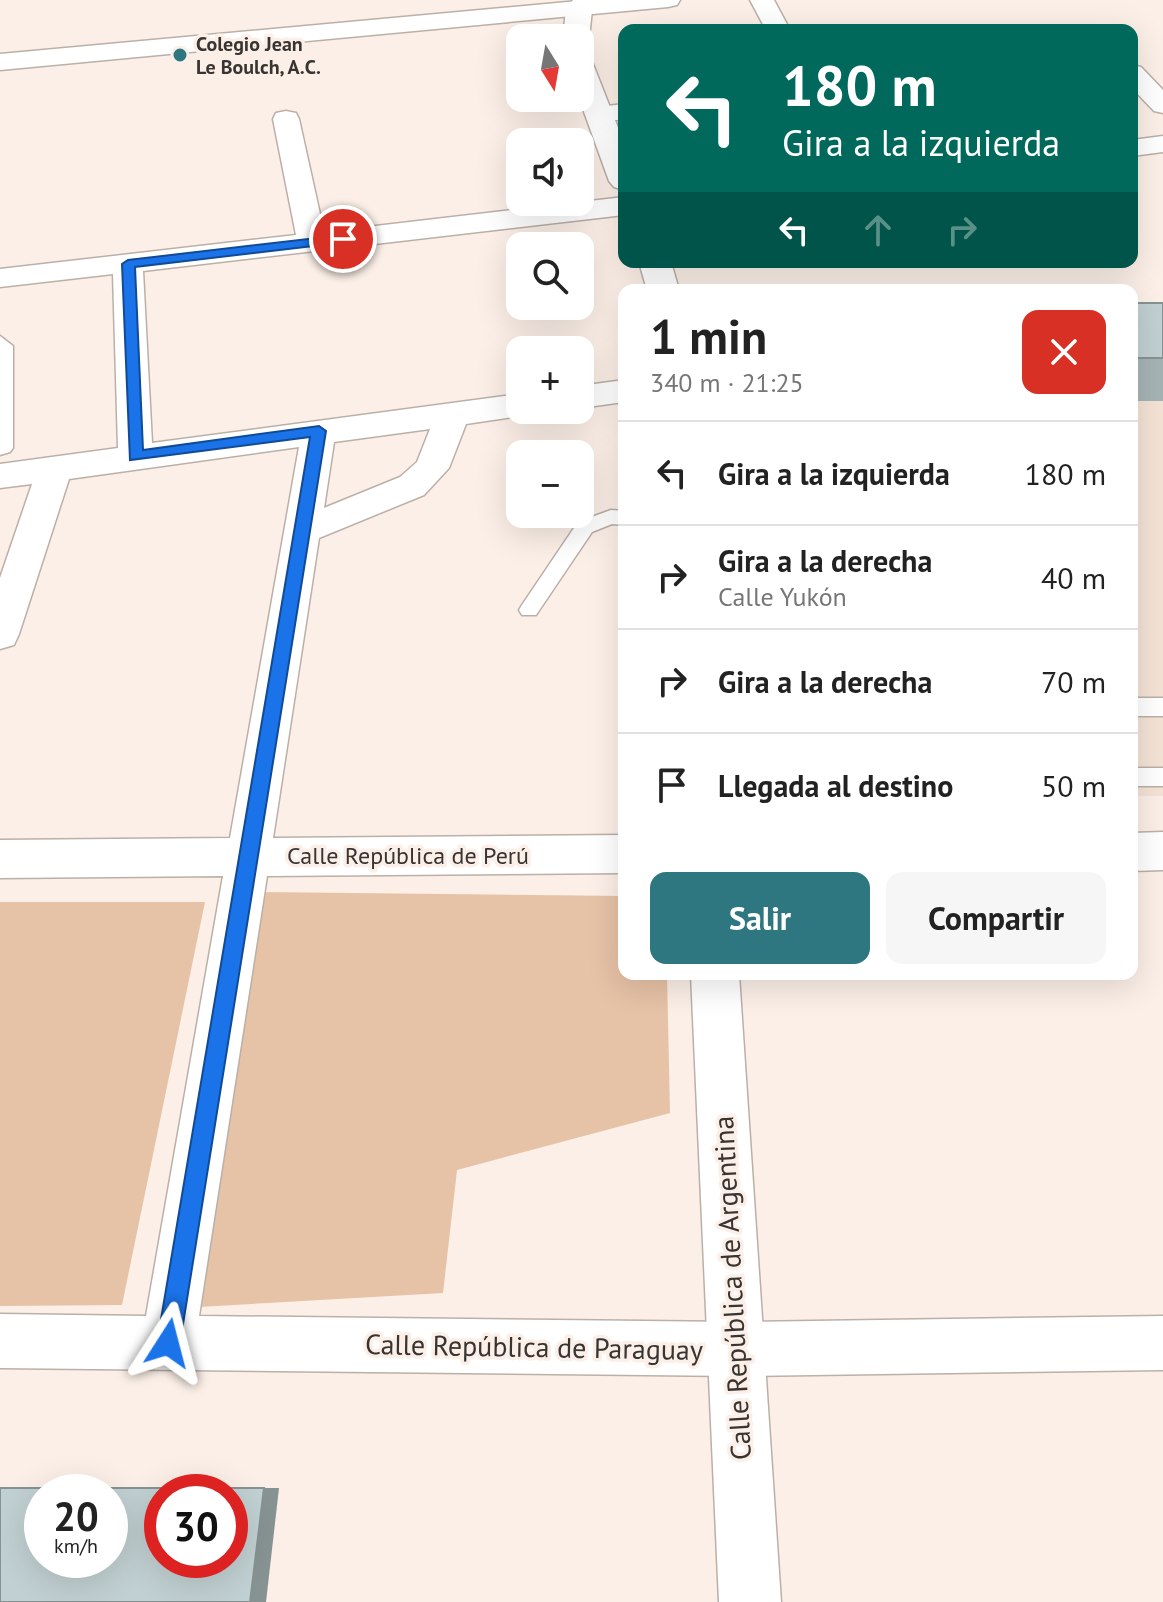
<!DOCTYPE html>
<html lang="es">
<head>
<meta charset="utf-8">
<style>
  :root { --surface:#fff; --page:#f6f6f6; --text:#222; --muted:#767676; --line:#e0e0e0; --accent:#2e7780 }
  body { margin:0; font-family:"PT Sans",sans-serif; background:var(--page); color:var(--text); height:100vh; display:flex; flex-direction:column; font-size:30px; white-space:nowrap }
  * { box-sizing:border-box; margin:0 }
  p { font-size:26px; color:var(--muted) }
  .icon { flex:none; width:44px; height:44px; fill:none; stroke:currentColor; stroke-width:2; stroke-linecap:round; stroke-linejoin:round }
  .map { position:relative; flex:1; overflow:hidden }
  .sheet { position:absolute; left:618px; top:284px; width:520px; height:696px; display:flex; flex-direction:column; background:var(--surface); border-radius:16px; box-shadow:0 8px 32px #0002 }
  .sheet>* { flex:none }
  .hud { position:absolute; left:618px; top:24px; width:520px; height:244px; border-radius:16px; box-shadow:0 8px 32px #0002; background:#00695c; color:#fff; overflow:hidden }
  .needle { width:52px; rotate:169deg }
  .fabs { position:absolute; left:506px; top:24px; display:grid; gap:16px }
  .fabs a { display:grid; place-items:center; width:88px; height:88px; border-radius:16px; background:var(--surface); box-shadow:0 8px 32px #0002; font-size:40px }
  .speed { position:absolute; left:24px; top:1474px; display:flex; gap:16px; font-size:40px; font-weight:700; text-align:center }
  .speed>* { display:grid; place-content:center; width:104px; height:104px; border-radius:50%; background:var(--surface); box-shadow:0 8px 32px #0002; line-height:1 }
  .speed small { font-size:20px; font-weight:400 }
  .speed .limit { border:12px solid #d22; background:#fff; color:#111 }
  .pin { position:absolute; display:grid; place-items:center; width:68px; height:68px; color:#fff; margin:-34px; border:4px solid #fff; border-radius:50%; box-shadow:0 2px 8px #0007 }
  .me { position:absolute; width:88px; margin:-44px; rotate:9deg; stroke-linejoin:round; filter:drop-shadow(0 0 6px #0008) }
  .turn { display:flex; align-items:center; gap:28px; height:168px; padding:0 32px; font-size:36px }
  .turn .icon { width:104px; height:104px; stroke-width:2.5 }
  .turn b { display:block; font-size:56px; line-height:68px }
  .lanes { display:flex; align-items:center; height:76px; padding:0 32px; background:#0003; justify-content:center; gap:40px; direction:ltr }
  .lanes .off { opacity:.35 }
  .round { display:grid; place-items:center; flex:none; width:84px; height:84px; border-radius:16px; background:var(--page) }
  .summary { display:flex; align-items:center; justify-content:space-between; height:136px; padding:0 32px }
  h1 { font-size:48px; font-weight:600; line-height:60px }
  .primary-button { display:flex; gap:16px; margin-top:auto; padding:16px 32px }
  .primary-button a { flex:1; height:92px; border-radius:16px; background:var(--accent); color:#fff; font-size:32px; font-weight:600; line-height:92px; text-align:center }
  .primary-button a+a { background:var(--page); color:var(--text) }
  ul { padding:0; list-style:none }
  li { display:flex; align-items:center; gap:24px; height:104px; padding:0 32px; border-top:2px solid var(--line) }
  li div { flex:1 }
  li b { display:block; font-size:30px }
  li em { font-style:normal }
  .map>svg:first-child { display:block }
  .built { fill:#f4e3d5 }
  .green { fill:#e6c2a6 }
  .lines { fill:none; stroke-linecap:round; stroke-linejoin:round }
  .lane-casing { stroke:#bbb0a8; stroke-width:3 }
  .street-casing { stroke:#bbb0a8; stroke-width:3 }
  .secondary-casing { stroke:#bbb0a8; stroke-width:3 }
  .lane { fill:#fff; fill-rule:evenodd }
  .street { fill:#fff; fill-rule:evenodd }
  .secondary { fill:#fff; fill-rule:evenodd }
  .wall { fill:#a6b3b5 }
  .shaded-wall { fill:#879293 }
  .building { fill:#c1d0d2; stroke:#879293; stroke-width:2; fill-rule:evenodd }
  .route { fill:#1a73e8; stroke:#114b97; stroke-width:2 }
  .poi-dot { fill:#2e7780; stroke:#fbefe7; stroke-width:3 }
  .labels { text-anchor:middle; stroke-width:7; stroke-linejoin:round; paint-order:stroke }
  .far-poi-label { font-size:20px; font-weight:bold; fill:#383431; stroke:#fbefe7; text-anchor:start }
  .street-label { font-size:24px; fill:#383431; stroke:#fbefe7 }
  .near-street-label { font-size:28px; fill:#383431; stroke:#fbefe7 }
</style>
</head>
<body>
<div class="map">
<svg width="1163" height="1602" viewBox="0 0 1163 1602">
  <rect width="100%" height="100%" fill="#fbefe7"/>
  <path class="built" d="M 1163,336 L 1163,796 L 1132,796 L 1132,340 Z"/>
  <path class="green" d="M 259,892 L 624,896 L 624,974 L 667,974 L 670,1113 L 457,1170 L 443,1293 L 199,1307 Z
    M 0,902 L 205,902 L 122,1305 L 0,1306 Z"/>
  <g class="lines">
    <g class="lane-casing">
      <path id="lane" d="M 0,336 L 13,346 L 13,448 L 10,452 L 0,455 Z
        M 611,510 L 624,511 L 624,525 L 612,524 L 592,532 L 536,615 L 522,615 L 519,610 L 522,605 L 578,522 Z
        M 1132,698 L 1163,698 L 1163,716 L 1132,716 Z
        M 1132,768 L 1163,768 L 1163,786 L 1132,786 Z"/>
    </g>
    <g class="street-casing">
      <path id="street" d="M 589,0 L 680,0 L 677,5 L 668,7 L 0,70 L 0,54 Z
        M 750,0 L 774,0 L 790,30 L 766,30 Z
        M 1132,65 L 1141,67 L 1163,90 L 1163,113 L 1154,111 L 1132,88 Z
        M 624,104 L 624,120 L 589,120 L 585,114 L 589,108 Z
        M 286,111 L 296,113 L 299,119 L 324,232 L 624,197 L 624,215 L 143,271 L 152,443 L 520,394 L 520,410 L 534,410 L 520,416 L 466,424 L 449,468 L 424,495 L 319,538 L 273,838 L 624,835 L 624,873 L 267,876 L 199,1316 L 736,1322 L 1163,1316 L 1163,1370 L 736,1376 L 0,1368 L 0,1314 L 146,1316 L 223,876 L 0,878 L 0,840 L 230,838 L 299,447 L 69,479 L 19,634 L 14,645 L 0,649 L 0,578 L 32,484 L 0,488 L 0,464 L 118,448 L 113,274 L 0,287 L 0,269 L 296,235 L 273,119 L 276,113 ZM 430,429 L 417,462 L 400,477 L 324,508 L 334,442 Z
        M 1163,136 L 1163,152 L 1132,156 L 1132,140 Z
        M 624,380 L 624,402 L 580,408 L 580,386 Z
        M 1163,832 L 1163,870 L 1132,871 L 1132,833 Z"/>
    </g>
    <g class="secondary-casing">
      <path id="secondary" d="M 573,0 L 599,0 L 592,10 L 589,38 L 580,45 L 580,38 L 563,38 L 566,9 Z
        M 580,56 L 590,58 L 593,64 L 624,143 L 624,190 L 614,187 L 609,181 L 579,98 Z
        M 639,262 L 671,262 L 679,290 L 647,290 Z
        M 691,974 L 739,974 L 781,1602 L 719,1602 Z"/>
    </g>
    <use href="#lane" class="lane"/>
    <use href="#street" class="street"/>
    <use href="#secondary" class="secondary"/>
  </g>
  <path class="wall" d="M 1132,303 L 1163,303 L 1163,401 L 1132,401 Z"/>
  <path class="shaded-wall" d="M 264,1488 L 279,1488 L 266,1602 L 250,1602 Z"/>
  <path class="building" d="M 1132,303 L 1163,303 L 1163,358 L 1135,358 L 1132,352 Z
    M 0,1488 L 264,1488 L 250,1602 L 0,1602 ZM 42,1492 L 110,1492 L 110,1560 L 42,1560 ZM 162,1492 L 230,1492 L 230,1560 L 162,1560 Z"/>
  <path class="route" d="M 343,235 L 349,239 L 347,242 L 135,267 L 143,450 L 319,426 L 326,431 L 180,1343 L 177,1351 L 168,1355 L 160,1351 L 157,1343 L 310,437 L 130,460 L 122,264 L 128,260 Z"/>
  <circle class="poi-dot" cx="180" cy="55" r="8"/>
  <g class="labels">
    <g class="far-poi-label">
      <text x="196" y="51">Colegio Jean<tspan x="196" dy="23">Le Boulch, A.C.</tspan></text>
    </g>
    <g class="street-label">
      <text x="408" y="864">Calle República de Perú</text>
    </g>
    <g class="near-street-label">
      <text transform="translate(732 1288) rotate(-93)" y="10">Calle República de Argentina</text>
      <text transform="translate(534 1347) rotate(1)" y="10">Calle República de Paraguay</text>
    </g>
  </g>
</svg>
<div class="fabs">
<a><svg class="needle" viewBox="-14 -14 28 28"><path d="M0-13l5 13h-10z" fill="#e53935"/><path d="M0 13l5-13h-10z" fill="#767676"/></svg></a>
<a><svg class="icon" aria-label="sound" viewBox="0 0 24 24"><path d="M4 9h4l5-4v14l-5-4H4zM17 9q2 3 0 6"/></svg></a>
<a><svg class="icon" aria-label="search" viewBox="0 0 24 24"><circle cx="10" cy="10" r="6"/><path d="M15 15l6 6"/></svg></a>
<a>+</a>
<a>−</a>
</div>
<div class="speed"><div>20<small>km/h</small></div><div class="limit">30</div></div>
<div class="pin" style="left:343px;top:239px;background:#d93025"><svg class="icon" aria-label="arrive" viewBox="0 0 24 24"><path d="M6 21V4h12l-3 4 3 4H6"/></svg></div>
<svg class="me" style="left:168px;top:1343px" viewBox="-20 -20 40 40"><path d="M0-17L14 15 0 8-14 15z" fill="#1a73e8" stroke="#fff" stroke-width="4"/></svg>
<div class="hud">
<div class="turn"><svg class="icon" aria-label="left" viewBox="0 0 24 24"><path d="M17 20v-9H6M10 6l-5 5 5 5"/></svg><div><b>180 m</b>Gira a la izquierda</div></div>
<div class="lanes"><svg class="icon" aria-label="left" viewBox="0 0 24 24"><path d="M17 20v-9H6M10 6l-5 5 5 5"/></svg><svg class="icon off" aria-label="ahead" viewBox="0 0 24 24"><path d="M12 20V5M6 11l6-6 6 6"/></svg><svg class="icon off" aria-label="right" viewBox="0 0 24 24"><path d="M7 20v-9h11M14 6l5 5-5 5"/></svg></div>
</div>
<section class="sheet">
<div class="summary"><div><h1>1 min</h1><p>340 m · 21:25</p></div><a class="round" style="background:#d93025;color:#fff"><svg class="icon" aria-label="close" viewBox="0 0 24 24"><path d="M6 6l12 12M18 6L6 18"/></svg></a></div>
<ul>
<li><svg class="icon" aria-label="left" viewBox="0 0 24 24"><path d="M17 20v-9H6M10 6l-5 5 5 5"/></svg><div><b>Gira a la izquierda</b></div><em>180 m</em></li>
<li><svg class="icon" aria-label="right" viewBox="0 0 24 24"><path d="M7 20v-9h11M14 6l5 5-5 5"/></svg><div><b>Gira a la derecha</b><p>Calle Yukón</p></div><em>40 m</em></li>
<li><svg class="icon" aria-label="right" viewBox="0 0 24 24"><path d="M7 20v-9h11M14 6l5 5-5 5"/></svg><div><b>Gira a la derecha</b></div><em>70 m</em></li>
<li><svg class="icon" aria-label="arrive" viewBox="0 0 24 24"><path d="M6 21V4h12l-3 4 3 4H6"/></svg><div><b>Llegada al destino</b></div><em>50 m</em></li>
</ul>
<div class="primary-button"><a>Salir</a><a>Compartir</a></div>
</section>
</div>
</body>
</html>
